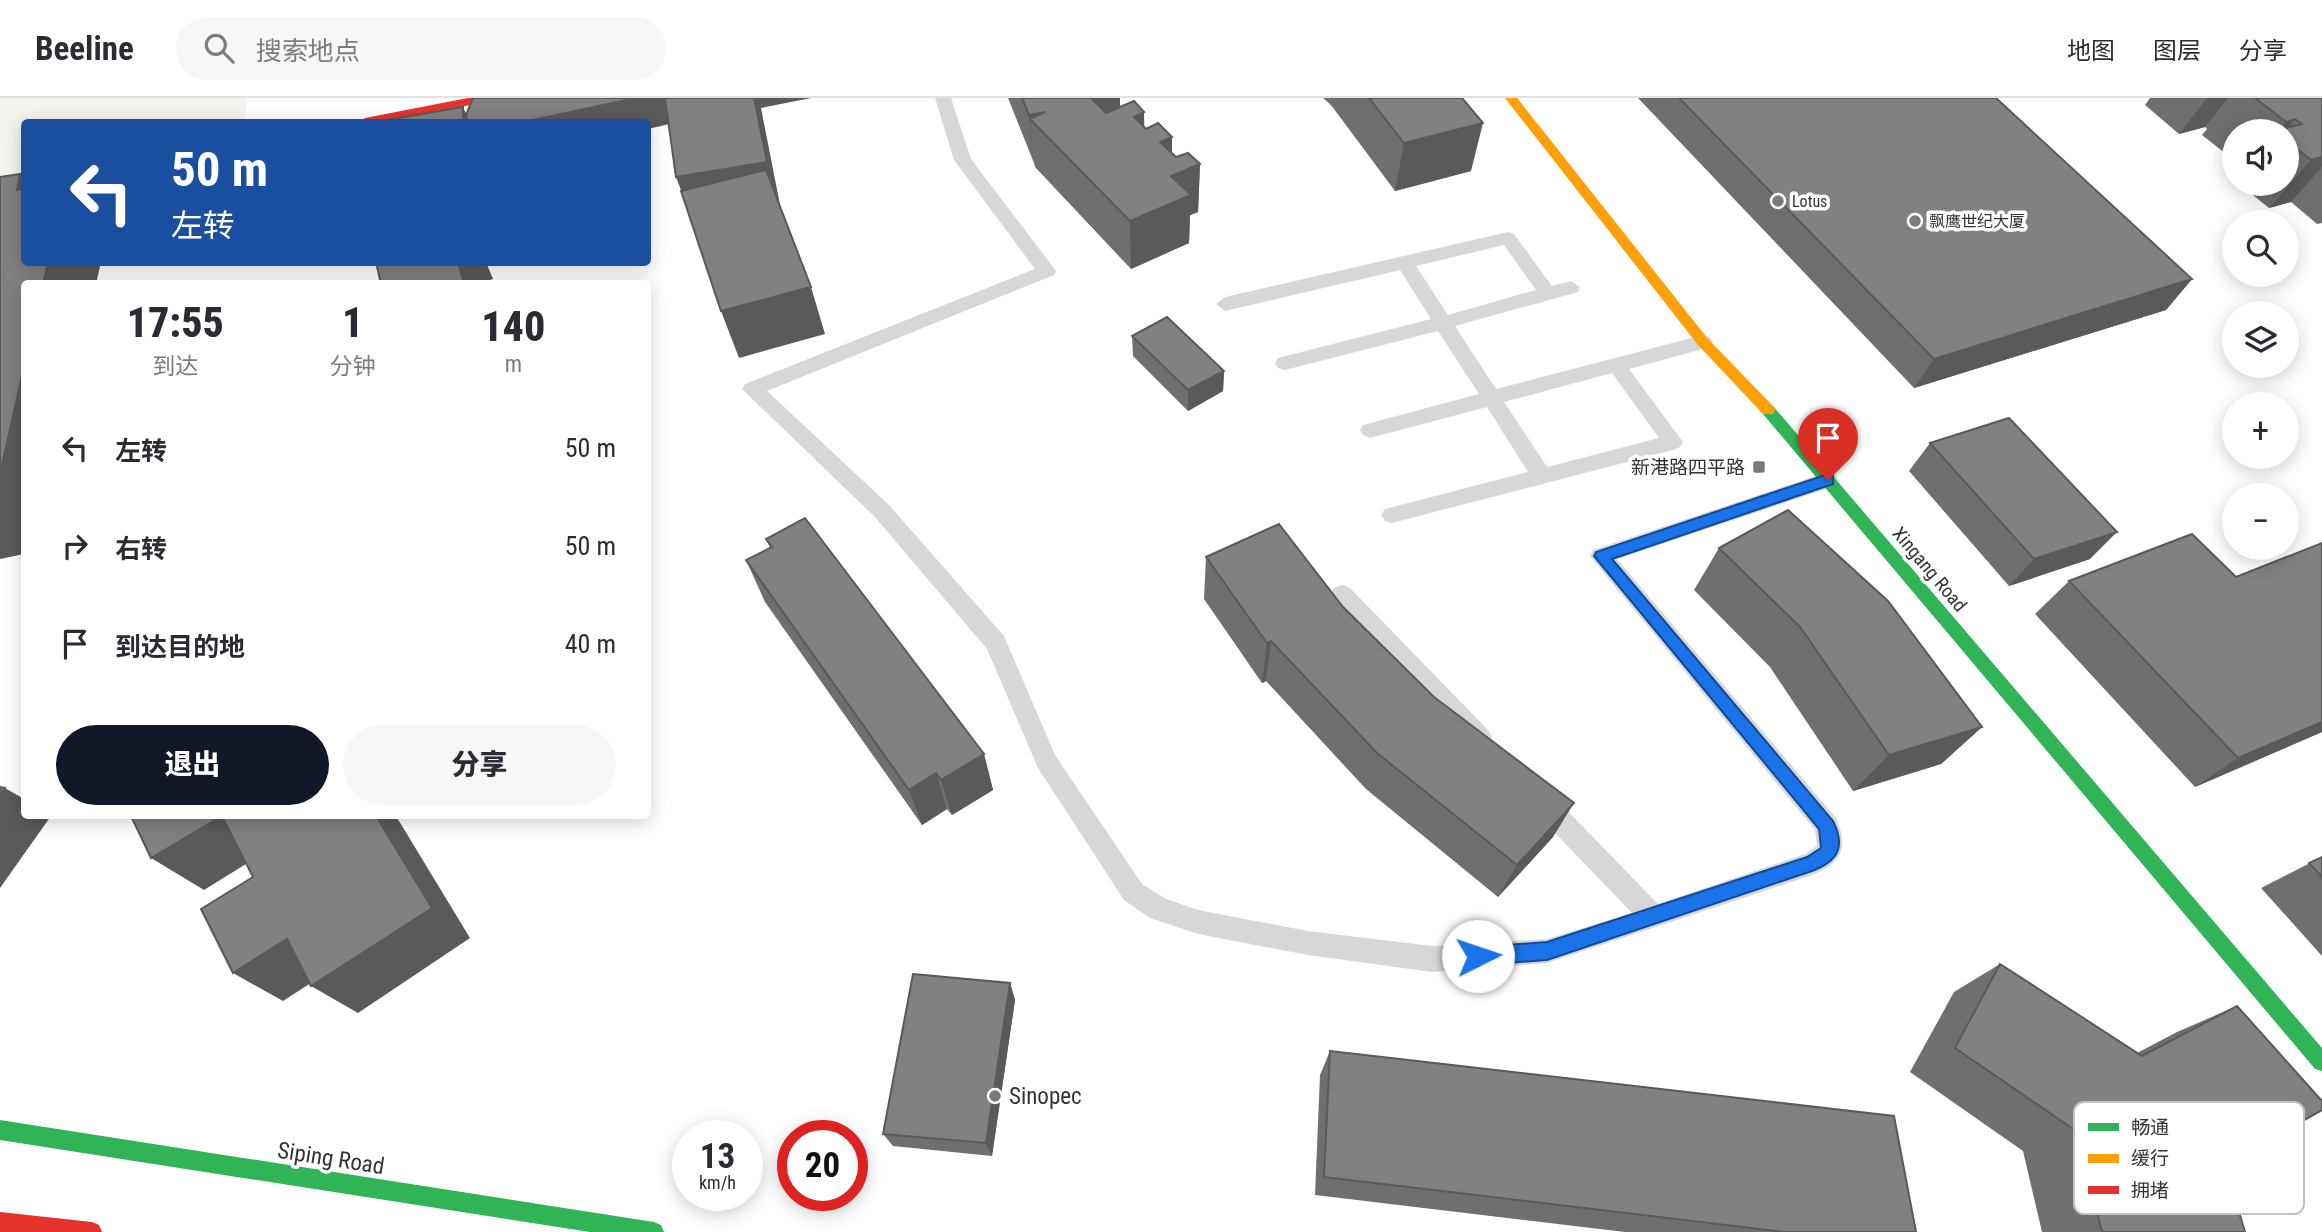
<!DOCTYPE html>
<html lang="zh">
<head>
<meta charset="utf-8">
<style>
  :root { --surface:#fff; --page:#f7f7f7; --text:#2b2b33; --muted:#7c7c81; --line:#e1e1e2; --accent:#111827 }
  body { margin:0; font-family:"Roboto Condensed","Noto Sans SC",sans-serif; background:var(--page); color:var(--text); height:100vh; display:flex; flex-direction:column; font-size:26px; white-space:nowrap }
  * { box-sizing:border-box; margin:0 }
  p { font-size:23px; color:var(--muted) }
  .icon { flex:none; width:38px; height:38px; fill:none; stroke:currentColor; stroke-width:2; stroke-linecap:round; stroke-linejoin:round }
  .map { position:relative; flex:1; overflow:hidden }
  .details { position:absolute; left:21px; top:182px; width:630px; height:539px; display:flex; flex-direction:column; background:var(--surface); border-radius:7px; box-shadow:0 4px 18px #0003 }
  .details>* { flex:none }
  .banner { position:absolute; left:21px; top:21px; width:630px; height:147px; border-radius:7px; box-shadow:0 4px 18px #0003; background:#1a4fa0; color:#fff; overflow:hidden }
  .controls { position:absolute; left:2222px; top:21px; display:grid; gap:14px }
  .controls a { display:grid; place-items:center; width:77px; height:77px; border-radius:50%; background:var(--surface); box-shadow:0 4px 18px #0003; font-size:35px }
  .speed { position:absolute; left:672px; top:1022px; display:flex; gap:14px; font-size:35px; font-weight:700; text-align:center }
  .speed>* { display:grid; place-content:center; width:91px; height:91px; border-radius:50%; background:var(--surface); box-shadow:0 4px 18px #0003; line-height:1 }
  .speed small { font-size:18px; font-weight:400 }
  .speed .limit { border:10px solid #d22; background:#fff; color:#111 }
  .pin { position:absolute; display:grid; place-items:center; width:60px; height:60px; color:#fff; margin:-72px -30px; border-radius:50% 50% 50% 0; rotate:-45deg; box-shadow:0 0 7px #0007 }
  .pin .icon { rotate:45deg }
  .me { position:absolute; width:77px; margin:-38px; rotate:86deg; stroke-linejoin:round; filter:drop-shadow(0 0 5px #0008) }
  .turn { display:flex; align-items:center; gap:24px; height:147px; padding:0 35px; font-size:32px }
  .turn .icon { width:91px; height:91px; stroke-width:2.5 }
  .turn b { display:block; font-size:49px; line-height:60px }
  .eta { display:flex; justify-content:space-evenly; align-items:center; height:119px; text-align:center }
  .eta b { font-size:42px; font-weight:800; line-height:49px }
  .cta { display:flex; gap:14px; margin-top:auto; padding:14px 35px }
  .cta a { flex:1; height:80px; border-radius:42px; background:var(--accent); color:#fff; font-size:28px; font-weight:800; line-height:80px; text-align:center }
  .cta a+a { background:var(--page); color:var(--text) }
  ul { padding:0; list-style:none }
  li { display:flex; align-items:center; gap:21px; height:98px; padding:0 35px }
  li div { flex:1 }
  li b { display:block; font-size:26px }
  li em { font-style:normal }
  header { display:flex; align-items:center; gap:42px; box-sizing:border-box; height:98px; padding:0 35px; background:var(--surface); border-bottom:2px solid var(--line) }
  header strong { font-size:33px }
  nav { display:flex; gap:38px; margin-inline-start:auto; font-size:24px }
  .search { width:490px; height:63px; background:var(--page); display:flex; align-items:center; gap:18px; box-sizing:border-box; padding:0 24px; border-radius:38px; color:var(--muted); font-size:26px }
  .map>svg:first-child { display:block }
  .green { fill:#f1f5ed }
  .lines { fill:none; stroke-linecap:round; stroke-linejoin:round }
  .lane { fill:#d7d7d7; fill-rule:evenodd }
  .fast { fill:#30b455; fill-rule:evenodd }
  .slow { fill:#ff9f0a; fill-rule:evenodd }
  .jam { fill:#e5322d; fill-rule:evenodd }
  .wall { fill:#6f6f6f }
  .shaded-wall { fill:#5a5a5a }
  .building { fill:#818181; stroke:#5a5a5a; stroke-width:2 }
  .route { fill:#1a73e8; stroke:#114b97; stroke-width:2 }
  .poi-dot { fill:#7a7a7a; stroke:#fff; stroke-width:2.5 }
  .labels { text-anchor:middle; stroke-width:7; stroke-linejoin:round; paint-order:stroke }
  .far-poi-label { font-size:16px; fill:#333; stroke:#fff; text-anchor:start }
  .poi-label { font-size:19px; fill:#333; stroke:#fff; text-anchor:end }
  .street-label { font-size:19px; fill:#333; stroke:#fff }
  .near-poi-label { font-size:23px; fill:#333; stroke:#fff; text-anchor:start }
  .near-street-label { font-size:23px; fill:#333; stroke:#fff }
  .key { fill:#fff; stroke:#c2c2c2; stroke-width:2 }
  .key-label { font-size:19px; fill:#333 }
</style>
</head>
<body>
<header>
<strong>Beeline</strong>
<div class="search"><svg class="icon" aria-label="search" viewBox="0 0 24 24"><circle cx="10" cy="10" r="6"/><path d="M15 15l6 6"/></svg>搜索地点</div>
<nav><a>地图</a><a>图层</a><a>分享</a></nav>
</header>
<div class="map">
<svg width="2322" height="1134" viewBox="0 0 2322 1134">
  <rect width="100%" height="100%" fill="#fff"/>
  <path class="green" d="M 0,0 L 247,0 L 245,24 L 24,24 L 24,79 L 0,85 Z"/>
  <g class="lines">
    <path class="lane" d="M 935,0 L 951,0 L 971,61 L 1056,173 L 1054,177 L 767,293 L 889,407 L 1004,538 L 1055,657 L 1142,786 L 1166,801 L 1198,812 L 1308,833 L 1432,848 L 1547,841 L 1632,815 L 1531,710 L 1528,702 L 1531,694 L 1540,691 L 1549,694 L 1658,806 L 1805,756 L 1817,748 L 1815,732 L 1590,458 L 1593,452 L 1828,374 L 1835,376 L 1838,382 L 1835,388 L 1617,461 L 1836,720 C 1849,750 1842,765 1812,777 L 1547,865 L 1432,874 L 1308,857 L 1198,836 L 1150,820 L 1124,802 L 1038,670 L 987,551 L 875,419 L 742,291 L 745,286 L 1035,171 L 954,62 Z
      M 1508,134 L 1514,136 L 1552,188 L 1571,183 L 1580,189 L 1578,194 L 1455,228 L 1496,291 L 1703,237 L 1710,239 L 1713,244 L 1710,249 L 1629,271 L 1683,344 L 1680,349 L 1673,352 L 1392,425 L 1385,423 L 1381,417 L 1385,411 L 1528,374 L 1487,309 L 1370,340 L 1363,337 L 1360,332 L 1363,327 L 1479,296 L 1438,233 L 1285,272 L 1278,270 L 1275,265 L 1278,260 L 1431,221 L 1400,172 L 1225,213 L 1216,206 L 1225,199 ZM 1504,147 L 1536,192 L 1448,217 L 1416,168 ZM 1612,275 L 1659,340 L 1547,369 L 1504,304 Z
      M 1342,487 L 1350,490 L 1488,632 L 1492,639 L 1488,646 L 1480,649 L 1472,646 L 1334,502 L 1331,496 L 1334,490 Z"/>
    <path class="fast" d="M 1768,307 L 1773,308 L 2322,950 L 2322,973 L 2315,971 L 1763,316 L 1761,312 Z
      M 0,1022 L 654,1124 L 661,1127 L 664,1134 L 590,1134 L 0,1042 Z"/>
    <path class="slow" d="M 1505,0 L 1517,0 L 1708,241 L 1773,308 L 1775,312 L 1773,316 L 1763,316 L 1698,247 Z"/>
    <path class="jam" d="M 468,0 L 492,0 L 486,4 L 381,24 L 359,24 L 365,20 Z
      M 0,1114 L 92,1124 L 99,1127 L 102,1134 L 0,1134 Z"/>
  </g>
  <path class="wall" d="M 1008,0 L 1120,0 L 1120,9 L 1145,29 L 1176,59 L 1200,66 L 1198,114 L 1190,117 L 1189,145 L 1131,171 L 1035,69 L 1034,65 Z
    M 1323,0 L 1462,0 L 1471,73 L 1395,93 L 1331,7 Z
    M 1638,0 L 1996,0 L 2192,181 L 2166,212 L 1914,290 Z
    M 2150,0 L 2322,0 L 2322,125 L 2317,126 L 2291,104 L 2269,110 L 2239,86 L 2287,86 L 2287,33 L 2235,33 L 2235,63 L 2202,37 L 2207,31 L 2205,29 L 2179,36 L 2145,7 Z
    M 1132,238 L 1224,273 L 1223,293 L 1188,313 L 1133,258 Z
    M 1930,345 L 2090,461 L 2009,488 L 1909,373 Z
    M 766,441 L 984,656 L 993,692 L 952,717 L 947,711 L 922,727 L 765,504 L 746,462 L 770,450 Z
    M 1719,450 L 1982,629 L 1941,666 L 1853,693 L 1770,569 L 1694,492 Z
    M 1206,459 L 1343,509 L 1553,739 L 1498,799 L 1366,691 L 1266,583 L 1262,585 L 1204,501 Z
    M 2236,479 L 2322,634 L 2195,689 L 2035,516 L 2069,483 Z
    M 2322,759 L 2322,858 L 2261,790 Z
    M 2000,866 L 2137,955 L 2177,934 L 2237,908 L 2225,1067 L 2245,1134 L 2042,1134 L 2023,1053 L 1910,974 L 1954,894 Z
    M 1010,885 L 1015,902 L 992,1058 L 893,1048 L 883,1036 Z
    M 1330,953 L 1916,1134 L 1625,1134 L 1315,1097 L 1320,977 Z"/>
  <path class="shaded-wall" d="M 637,0 L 811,0 L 761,10 L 781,112 L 694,127 L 676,79 L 678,24 L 648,31 L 648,24 L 522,24 Z
    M 1085,0 L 1120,0 L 1120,30 Z
    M 2207,0 L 2228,0 L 2205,29 L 2179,36 Z
    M 463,9 L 470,24 L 463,24 Z
    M 1045,14 L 1030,21 L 1033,66 L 1029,17 Z
    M 1144,14 L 1145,63 L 1134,19 Z
    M 2295,21 L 2285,33 L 2278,33 L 2286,24 Z
    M 1483,25 L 1471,73 L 1395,93 L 1404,45 Z
    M 1172,39 L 1172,77 L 1200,66 L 1198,114 L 1190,117 L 1189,145 L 1131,171 L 1130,123 L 1160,44 Z
    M 2322,49 L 2322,69 L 2291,104 L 2269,110 Z
    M 20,76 L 24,81 L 24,100 L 17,92 Z
    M 48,164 L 101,164 L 96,186 L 43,186 Z
    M 458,164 L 486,164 L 493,181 L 479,186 L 464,186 Z
    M 2192,181 L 2166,212 L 1914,290 L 1934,261 Z
    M 811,189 L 825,236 L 739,260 L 721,213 Z
    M 24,268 L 24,456 L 0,461 L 0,376 Z
    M 1224,273 L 1223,293 L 1188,313 L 1188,292 Z
    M 2117,434 L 2090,461 L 2009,488 L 2034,461 Z
    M 1271,543 L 1266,583 L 1262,585 L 1267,545 Z
    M 2322,624 L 2322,634 L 2195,689 L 2238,660 Z
    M 1982,629 L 1941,666 L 1853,693 L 1889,657 Z
    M 984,656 L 993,692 L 952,717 L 941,682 Z
    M 936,675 L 947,711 L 922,727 L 909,692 Z
    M 5,690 L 24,701 L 24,718 L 51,718 L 0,790 L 0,696 Z
    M 1574,705 L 1553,739 L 1498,799 L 1517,767 Z
    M 222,718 L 270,751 L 204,792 L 151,760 Z
    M 376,718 L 396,718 L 470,840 L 358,915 L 311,888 Z
    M 287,841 L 334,870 L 283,903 L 233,875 Z
    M 1010,885 L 1015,902 L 992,1058 L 986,1045 Z"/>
  <path class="building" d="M 473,0 L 637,0 L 522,24 L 467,24 L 466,17 Z
    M 665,0 L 754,0 L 767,64 L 676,79 Z
    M 1022,0 L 1091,0 L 1106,15 L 1134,3 L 1144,14 L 1134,19 L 1146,31 L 1158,25 L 1172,39 L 1160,44 L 1176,59 L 1188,55 L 1200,66 L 1171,78 L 1191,97 L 1130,123 L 1030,21 L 1045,14 L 1029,17 Z
    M 1369,0 L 1462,0 L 1483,25 L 1404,45 Z
    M 1679,0 L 1996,0 L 2192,181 L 1934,261 Z
    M 2255,0 L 2322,0 L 2322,59 L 2311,62 L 2287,43 L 2287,33 L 2274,33 L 2302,26 L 2295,21 L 2286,24 Z
    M 463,9 L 463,24 L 375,24 Z
    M 766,72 L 811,189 L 721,213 L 681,93 Z
    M 20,76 L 17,92 L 24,90 L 24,164 L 48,164 L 43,186 L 24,186 L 24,268 L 0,376 L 0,79 Z
    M 376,164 L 458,164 L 464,186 L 381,186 Z
    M 1167,219 L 1224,273 L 1188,292 L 1132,238 Z
    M 2009,320 L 2117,434 L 2034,461 L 1930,345 Z
    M 1788,412 L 1888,503 L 1982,629 L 1889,657 L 1800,529 L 1719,450 Z
    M 805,420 L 984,656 L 941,682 L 936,675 L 909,692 L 746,462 L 772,449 L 766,441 Z
    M 1279,426 L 1343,509 L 1434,599 L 1574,705 L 1517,767 L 1377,655 L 1271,543 L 1267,545 L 1206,459 Z
    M 2192,436 L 2236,479 L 2322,445 L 2322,624 L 2238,660 L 2069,483 Z
    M 0,689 L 5,690 L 0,696 Z
    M 131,718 L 376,718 L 432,810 L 311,888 L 287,841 L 233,875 L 201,811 L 253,779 L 222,718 L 151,760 Z
    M 2322,759 L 2322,779 L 2309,765 Z
    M 2000,866 L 2142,958 L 2237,908 L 2322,1003 L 2322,1012 L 2225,1067 L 2245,1134 L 2102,1134 L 2076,1033 L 1955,950 Z
    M 913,876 L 1010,885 L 986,1045 L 883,1036 Z
    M 1330,953 L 1894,1018 L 1916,1134 L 1785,1134 L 1324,1079 Z"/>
  <path class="route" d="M 1828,376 L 1833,378 L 1833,386 L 1612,461 L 1833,723 C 1846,749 1838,763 1812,773 L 1547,862 L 1478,867 L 1472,864 L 1469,858 L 1472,852 L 1478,849 L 1547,844 L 1807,759 L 1821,750 L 1819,731 L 1594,458 L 1596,454 Z"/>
  <g class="poi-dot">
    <circle cx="1778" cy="103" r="7"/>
    <circle cx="1915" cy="123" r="7"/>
    <rect x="1752" y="362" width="14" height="14" rx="3.5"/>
    <circle cx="995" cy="998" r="7"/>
  </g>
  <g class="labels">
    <g class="far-poi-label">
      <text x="1792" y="109">Lotus</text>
      <text x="1929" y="129">飘鹰世纪大厦</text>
    </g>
    <g class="poi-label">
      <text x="1745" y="376">新港路四平路</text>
    </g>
    <g class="street-label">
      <text transform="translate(1930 471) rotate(50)" y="7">Xingang Road</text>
    </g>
    <g class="near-poi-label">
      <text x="1009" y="1006">Sinopec</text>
    </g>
    <g class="near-street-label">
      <text transform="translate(331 1060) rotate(9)" y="8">Siping Road</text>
    </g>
  </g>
  <rect x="2074" y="1004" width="230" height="112" rx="10" class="key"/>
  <rect x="2088" y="1025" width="31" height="8" fill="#30b455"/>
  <rect x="2088" y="1056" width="31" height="9" fill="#ff9f0a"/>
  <rect x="2088" y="1088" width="31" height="8" fill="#e5322d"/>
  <g class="key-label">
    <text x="2131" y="1036">畅通</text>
    <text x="2131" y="1067">缓行</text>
    <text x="2131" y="1099">拥堵</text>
  </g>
</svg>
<div class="controls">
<a><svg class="icon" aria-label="sound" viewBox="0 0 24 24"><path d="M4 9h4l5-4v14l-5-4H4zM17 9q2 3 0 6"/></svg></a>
<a><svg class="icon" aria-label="search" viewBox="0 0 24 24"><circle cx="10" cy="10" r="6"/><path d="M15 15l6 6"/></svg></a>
<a><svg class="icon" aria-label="layers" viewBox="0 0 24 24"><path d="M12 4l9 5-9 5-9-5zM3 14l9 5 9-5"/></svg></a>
<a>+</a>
<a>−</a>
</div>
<div class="speed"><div>13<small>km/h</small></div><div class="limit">20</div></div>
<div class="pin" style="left:1828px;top:382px;background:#d93025"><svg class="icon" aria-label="arrive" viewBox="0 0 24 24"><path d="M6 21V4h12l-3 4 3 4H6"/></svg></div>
<svg class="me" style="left:1478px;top:858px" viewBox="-20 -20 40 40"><circle r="19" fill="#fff"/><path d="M0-13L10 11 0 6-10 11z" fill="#1a73e8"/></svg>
<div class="banner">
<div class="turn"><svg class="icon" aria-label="left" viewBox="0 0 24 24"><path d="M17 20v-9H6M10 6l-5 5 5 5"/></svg><div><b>50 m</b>左转</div></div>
</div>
<section class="details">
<div class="eta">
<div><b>17:55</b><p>到达</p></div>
<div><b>1</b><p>分钟</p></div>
<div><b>140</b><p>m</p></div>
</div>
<ul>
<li><svg class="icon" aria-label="left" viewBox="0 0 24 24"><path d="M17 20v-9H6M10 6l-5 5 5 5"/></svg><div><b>左转</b></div><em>50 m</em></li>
<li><svg class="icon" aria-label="right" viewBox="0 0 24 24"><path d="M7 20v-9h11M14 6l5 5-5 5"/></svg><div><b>右转</b></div><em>50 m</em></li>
<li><svg class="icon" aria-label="arrive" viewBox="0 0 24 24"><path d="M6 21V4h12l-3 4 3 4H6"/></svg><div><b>到达目的地</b></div><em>40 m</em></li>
</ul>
<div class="cta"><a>退出</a><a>分享</a></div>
</section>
</div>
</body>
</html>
